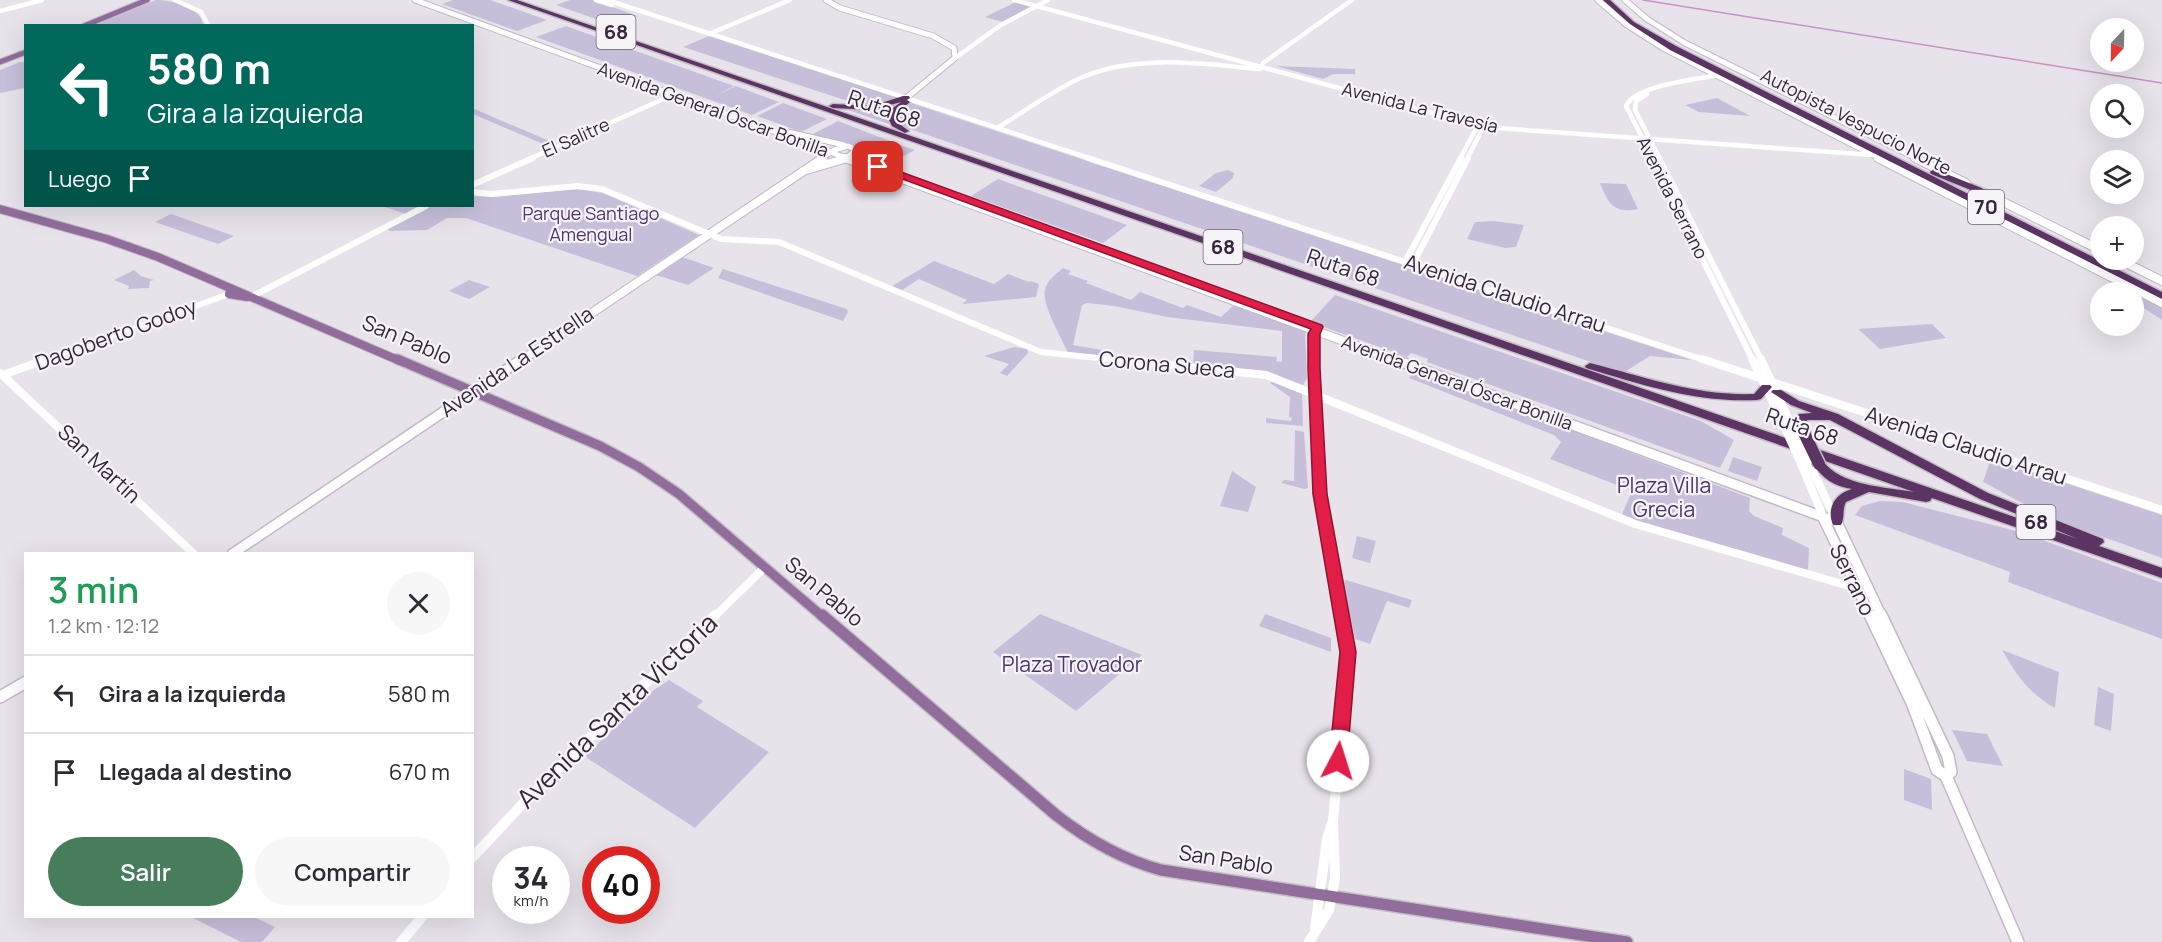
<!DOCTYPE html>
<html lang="es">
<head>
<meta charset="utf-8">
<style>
  :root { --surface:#fff; --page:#f7f7f7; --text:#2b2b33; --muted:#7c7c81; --line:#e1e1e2; --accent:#487d5b }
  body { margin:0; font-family:Manrope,sans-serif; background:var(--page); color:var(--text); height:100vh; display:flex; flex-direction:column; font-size:22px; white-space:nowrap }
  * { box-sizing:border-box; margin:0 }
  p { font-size:20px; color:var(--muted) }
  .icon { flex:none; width:33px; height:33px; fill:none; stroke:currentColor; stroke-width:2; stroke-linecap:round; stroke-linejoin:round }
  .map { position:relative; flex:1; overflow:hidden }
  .side { position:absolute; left:24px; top:552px; width:450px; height:366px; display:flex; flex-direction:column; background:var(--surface); border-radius:0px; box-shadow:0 6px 24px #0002 }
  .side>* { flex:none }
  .banner { position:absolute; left:24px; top:24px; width:450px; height:183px; border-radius:0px; box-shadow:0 6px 24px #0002; background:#00695c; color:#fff; overflow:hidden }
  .needle { width:39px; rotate:202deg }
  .tools { position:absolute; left:2090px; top:18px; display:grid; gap:12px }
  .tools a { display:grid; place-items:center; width:54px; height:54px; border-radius:50%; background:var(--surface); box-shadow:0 6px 24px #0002; font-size:30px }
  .speed { position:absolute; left:492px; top:846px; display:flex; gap:12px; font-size:30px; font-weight:700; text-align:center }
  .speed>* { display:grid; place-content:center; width:78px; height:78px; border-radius:50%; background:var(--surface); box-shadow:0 6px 24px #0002; line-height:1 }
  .speed small { font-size:15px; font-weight:400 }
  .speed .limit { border:9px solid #d22; background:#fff; color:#111 }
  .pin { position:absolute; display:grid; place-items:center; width:51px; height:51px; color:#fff; margin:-26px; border-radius:12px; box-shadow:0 3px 9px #0006 }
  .me { position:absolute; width:66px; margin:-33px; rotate:5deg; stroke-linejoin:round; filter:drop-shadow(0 0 4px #0008) }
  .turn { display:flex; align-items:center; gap:21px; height:126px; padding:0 24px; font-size:27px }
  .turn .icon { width:78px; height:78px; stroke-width:2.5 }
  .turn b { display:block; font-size:42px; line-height:51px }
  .then { display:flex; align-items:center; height:57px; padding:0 24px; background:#0003; gap:12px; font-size:22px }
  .round { display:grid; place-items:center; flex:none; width:63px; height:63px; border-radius:32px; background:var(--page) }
  .headline { display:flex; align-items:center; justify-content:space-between; height:102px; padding:0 24px }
  h1 { font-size:36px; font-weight:600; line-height:45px; color:#1e9e55 }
  .button { display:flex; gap:12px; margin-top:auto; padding:12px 24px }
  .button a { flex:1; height:69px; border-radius:36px; background:var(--accent); color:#fff; font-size:24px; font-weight:600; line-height:69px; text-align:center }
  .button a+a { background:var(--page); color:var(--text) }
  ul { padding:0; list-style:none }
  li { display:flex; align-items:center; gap:18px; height:78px; padding:0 24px; border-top:2px solid var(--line) }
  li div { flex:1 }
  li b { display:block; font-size:22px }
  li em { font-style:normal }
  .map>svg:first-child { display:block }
  .green { fill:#c7bfda }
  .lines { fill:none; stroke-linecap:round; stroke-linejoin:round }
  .stream { stroke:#ca92c0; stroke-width:1.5 }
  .secondary-far3-casing { stroke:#c4b8ca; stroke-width:7 }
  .secondary-far2-casing { stroke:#c4b8ca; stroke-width:10 }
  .secondary-far1-casing { stroke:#c4b8ca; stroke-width:12 }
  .secondary-casing { stroke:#c4b8ca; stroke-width:14 }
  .primary-far3-casing { stroke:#c3bec4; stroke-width:7 }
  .primary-far2-casing { stroke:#c3bec4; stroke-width:10 }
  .primary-far1-casing { stroke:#c3bec4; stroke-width:12 }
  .primary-casing { stroke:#c3bec4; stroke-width:14 }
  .motorway-casing { stroke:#c3bec4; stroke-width:3 }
  .tertiary-far3 { stroke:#fff; stroke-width:4.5 }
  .tertiary-far2 { stroke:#fff; stroke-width:6 }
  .tertiary-far1 { stroke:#fff; stroke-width:8 }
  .tertiary { stroke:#fff; stroke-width:10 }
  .secondary-far3 { stroke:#fff; stroke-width:5 }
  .secondary-far2 { stroke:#fff; stroke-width:8 }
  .secondary-far1 { stroke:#fff; stroke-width:9 }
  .secondary { stroke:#fff; stroke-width:11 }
  .primary-far3 { stroke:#916d9c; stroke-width:5 }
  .primary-far2 { stroke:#916d9c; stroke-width:8 }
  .primary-far1 { stroke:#916d9c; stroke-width:9 }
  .primary { stroke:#916d9c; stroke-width:11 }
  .motorway { fill:#5b3464; fill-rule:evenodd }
  .motorway-bridge-casing { stroke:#c3bec4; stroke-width:15; stroke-linecap:butt }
  .tertiary-bridge { stroke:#fff; stroke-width:8 }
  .motorway-bridge { stroke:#5b3464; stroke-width:12 }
  .route { fill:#e11d48; stroke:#92132f; stroke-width:1.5 }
  .labels { text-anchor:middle; stroke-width:4.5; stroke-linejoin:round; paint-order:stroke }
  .far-street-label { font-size:18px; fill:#36253b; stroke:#f6f4f8 }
  .far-park-label { font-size:18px; fill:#4c346d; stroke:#f6f4f8 }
  .shield { fill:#f6f4f8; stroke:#706374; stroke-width:1.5 }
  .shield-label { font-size:20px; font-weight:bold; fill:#36253b }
  .street-label { font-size:21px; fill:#36253b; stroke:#f6f4f8 }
  .park-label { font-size:21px; fill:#4c346d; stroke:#f6f4f8 }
  .near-street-label { font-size:26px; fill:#36253b; stroke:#f6f4f8 }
</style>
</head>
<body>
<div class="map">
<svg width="2162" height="942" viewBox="0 0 2162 942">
  <rect width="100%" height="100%" fill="#e8e3eb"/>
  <path class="green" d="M 156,0 C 170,0 203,7 203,26 L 94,26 Z
    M 453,0 L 490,0 L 547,20 L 517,31 L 442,4 Z
    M 570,0 L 592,0 L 638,16 L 613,25 L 556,5 Z
    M 1016,2 L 1033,7 L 1003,22 L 985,17 Z
    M 566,26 L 734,86 L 715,96 L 736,86 L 779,102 L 752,115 L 536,37 Z
    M 709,36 L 899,98 L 887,103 L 860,105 L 683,47 Z
    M 20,62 L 25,62 L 25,88 L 0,93 L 0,70 Z
    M 1276,66 L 1355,69 L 1355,74 L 1333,74 L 1323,79 Z
    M 1717,98 L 1750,116 L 1699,112 L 1685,105 Z
    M 904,101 L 896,108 L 892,125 L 848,110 L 867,110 Z
    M 783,103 L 827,119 L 801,132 L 757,116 Z
    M 911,103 L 1692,360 L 1650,356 L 1623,373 L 907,128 L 900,122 L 899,115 Z
    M 472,108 L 559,145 L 552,148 L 473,114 Z
    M 838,121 L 890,141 L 860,157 L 856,156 L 861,151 L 856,146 L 811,135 Z
    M 891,142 L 915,150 L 895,161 L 871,153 Z
    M 1228,170 L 1234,173 L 1233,178 L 1216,192 L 1199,186 L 1216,173 Z
    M 998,179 L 1127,225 L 1103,243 L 971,196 Z
    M 1600,183 L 1626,184 L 1638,209 C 1613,214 1608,203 1600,183 Z
    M 577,189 L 603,193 L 699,235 L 637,276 L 466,218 L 447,218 L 427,230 L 390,231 L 385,228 L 409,215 L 382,206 L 472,206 L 473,196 L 493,197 Z
    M 171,214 L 234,236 L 218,244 L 155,222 Z
    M 1494,221 L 1524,225 L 1516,247 L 1505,248 L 1467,239 L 1475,222 Z
    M 682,257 L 714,268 L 688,285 L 656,275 Z
    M 934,261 L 994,284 L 1008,274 L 1029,282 L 1031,281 L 1039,284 L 1036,297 L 962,304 L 967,300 L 919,279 L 902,290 L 892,286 Z
    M 1063,268 L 1071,271 L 1068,274 L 1088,281 L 1086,283 L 1131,300 L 1140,292 L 1183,308 L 1187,305 L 1221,317 L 1235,304 L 1305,330 L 1307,378 L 1303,385 L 1264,371 L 1193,365 L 1194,350 L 1277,357 L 1276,361 L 1282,362 L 1282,331 L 1167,317 L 1114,306 L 1087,303 L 1082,305 L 1073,345 L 1102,350 L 1100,358 L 1068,353 C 1062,339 1041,304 1045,290 C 1047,280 1056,274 1063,268 Z
    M 723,269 L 847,309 L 848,312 L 843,321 L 718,278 Z
    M 134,270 L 141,276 L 154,280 L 150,281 L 149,288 L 128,289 L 129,286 L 114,280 Z
    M 469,280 L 490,287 L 469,299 L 449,291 Z
    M 2112,280 L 2162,306 L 2162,320 L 2133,301 L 2133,292 L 2124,292 Z
    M 1335,295 L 1701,421 L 1734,440 L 1720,468 L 1427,362 L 1428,359 L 1411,353 L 1407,357 L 1310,322 Z
    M 1932,324 L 1946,338 L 1880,349 L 1858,329 Z
    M 1014,347 L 1027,349 L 1028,353 L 1007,376 L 1000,373 L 1009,364 L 984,356 Z
    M 1414,371 L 1750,498 L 1749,511 L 1754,516 L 1783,528 L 1782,535 L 1809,548 L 1808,571 L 1640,522 L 1622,514 L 1632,491 L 1550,459 L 1561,442 L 1554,435 L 1409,378 Z
    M 1272,381 L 1302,392 L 1303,426 L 1266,423 L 1266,418 L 1291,421 L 1292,418 L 1289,417 L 1290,397 L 1270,383 Z
    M 1295,430 L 1304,432 L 1308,488 L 1305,489 L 1281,483 L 1284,480 L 1294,481 Z
    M 1733,457 L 1762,467 L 1757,481 L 1728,471 Z
    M 1991,458 L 2162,515 L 2162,558 L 2050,518 L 1983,482 Z
    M 1232,471 L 1256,487 L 1248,512 L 1220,506 Z
    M 1880,501 L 1903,502 L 2020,532 L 2162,583 L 2162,639 L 2008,582 L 2010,572 L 1855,515 L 1862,506 Z
    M 1357,536 L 1376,541 L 1370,563 L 1352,558 Z
    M 1346,580 L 1412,600 L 1409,608 L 1387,601 L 1370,644 L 1355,639 L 1343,583 Z
    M 1040,614 L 1142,655 L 1076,711 L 993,652 Z
    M 1265,614 L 1331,638 L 1331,652 L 1259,626 Z
    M 2002,650 L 2059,672 L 2055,708 C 2029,694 2016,674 2002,650 Z
    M 669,680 L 703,701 L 697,707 L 769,752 L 695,828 L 587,758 L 586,755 L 654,690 Z
    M 2098,687 L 2114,694 L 2111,731 L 2094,725 Z
    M 1952,730 L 1987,734 L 2003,766 L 1967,761 Z
    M 1904,769 L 1931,779 L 1932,810 L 1904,800 Z
    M 191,917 L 254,917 L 275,927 L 262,942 L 241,942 Z"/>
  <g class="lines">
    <path class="stream" d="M 1643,0 L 2162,83"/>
    <g class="secondary-far3-casing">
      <path id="secondary-far3" d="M 415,0 L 849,159
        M 826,0 L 840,8 L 933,36 L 954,48 L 955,58 L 906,98
        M 1598,0 L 1627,25 L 1663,48 L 1881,159
        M 1625,0 L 1647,19 L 1685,43 L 1918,159
        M 788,132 L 844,145
        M 820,159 L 834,150 L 848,146 L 856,150 L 845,159"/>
    </g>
    <g class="secondary-far2-casing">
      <path id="secondary-far2" d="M 845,158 L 1398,361
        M 1878,158 L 2162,303
        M 1915,158 L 1966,183
        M 803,171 L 847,158
        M 1983,192 L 2100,250
        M 2120,260 L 2162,281
        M 520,361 L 823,158"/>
    </g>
    <g class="secondary-far1-casing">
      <path id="secondary-far1" d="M 1393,359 L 1837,522 L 1882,617
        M 1821,514 L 1871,617
        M 232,554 L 522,359"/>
    </g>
    <g class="secondary-casing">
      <path id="secondary" d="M 1870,615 L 1913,705 L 1937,770 L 1946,776 L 2018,942
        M 1881,615 L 1948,756 L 1951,772 L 1946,776
        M 0,697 L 26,682"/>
    </g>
    <g class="primary-far3-casing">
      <path id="primary-far3" d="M 84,26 L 147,0
        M 0,62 L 26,52"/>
    </g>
    <g class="primary-far2-casing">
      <path id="primary-far2" d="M 0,209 L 107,239 L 158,257 L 400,361
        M 229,294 L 247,297"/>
    </g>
    <g class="primary-far1-casing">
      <path id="primary-far1" d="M 397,359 L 600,446 L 639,467 L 679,494 L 823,617"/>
    </g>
    <g class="primary-casing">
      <path id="primary" d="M 822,615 L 1056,815 C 1088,840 1121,859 1161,870 L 1627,942"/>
    </g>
    <g class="motorway-casing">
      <path id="motorway" d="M 508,0 L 517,0 L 2078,539 L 1980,499 L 1830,420 L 1807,420 L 1810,433 L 1808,436 L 1800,436 L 1794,422 L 1799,414 L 1812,413 L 1791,405 L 1771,392 L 1773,390 L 1781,390 L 1799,401 L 1838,414 L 1988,493 L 2103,539 L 2104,542 L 2099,546 L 2162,568 L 2162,578 L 1932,498 L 1930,501 L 1926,502 L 1869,492 L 1846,502 C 1842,509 1845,518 1841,525 L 1833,525 C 1826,508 1835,494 1852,489 C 1834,486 1823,479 1813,464 L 1815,461 L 1823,461 C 1841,486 1886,487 1914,492 Z
        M 1603,0 L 1610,0 L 1634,22 L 1676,46 L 2162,292 L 2162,299 L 1670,50 L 1630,24 Z
        M 903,96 L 909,96 L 910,98 L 907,100 L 910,102 L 899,111 L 896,118 L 898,123 L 909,131 L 905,133 L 892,126 L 888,118 L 893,108 L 901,102 L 872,110 L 833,108 L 829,106 L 833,104 L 872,106 Z
        M 1934,169 L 1994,193 L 1995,195 L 1991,198 L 1988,197 L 1931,174 L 1930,172 Z
        M 1590,363 C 1645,377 1696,396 1754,394 L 1762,385 L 1770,385 L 1772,387 L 1761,399 L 1757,400 C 1697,403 1643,385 1586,368 L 1585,366 Z"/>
    </g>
    <path class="tertiary-far3" d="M 175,0 L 201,12 L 209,26
      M 596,0 L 612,5
      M 607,0 L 1092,159
      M 1014,0 L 1483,127 L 1872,155
      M 0,11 L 42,0
      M 709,34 L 790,0
      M 955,58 L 1001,25 L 1048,0
      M 1263,63 L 1352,0
      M 1647,94 L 1636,101 L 1635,110 L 1660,159
      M 997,128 C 1026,111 1054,89 1085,76 C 1140,54 1203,64 1260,69
      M 529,159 L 679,92
      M 1460,159 L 1479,123
      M 1467,159 L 1485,124
      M 1653,159 L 1626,106 C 1635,85 1695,80 1717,75"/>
    <path class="tertiary-far2" d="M 1088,158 L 1707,361
      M 1652,158 L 1753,361
      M 1659,158 L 1762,361
      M 472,185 L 533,158
      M 472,192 L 491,194 L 578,186 L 602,189 L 721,239 L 779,242 L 1041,352 L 1126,361
      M 1405,262 L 1461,158
      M 1413,264 L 1468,158
      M 253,296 L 426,206
      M 43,361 L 229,294
      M 1315,361 L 1314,334 L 1318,327"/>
    <path class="tertiary-far1" d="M 1111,359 L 1266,375 L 1635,524 L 1856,588
      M 1315,359 L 1320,494 L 1342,617
      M 1702,359 L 2162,510
      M 1752,359 L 1784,426
      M 1761,359 L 1793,429
      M 0,373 L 194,554
      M 3,375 L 47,359
      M 1798,457 L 1823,516
      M 1808,461 L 1836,520
      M 714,617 L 765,567"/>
    <path class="tertiary" d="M 472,858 L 531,795 L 715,615
      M 1315,929 L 1327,839 L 1332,823
      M 401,942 L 423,916
      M 1309,942 L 1329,910 L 1335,878 L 1333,821 L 1348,653 L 1341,615"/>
    <use href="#secondary-far3" class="secondary-far3"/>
    <use href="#secondary-far2" class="secondary-far2"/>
    <use href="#secondary-far1" class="secondary-far1"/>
    <use href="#secondary" class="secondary"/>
    <use href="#primary-far3" class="primary-far3"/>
    <use href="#primary-far2" class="primary-far2"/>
    <use href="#primary-far1" class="primary-far1"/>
    <use href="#primary" class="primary"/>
    <use href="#motorway" class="motorway"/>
    <g class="motorway-bridge-casing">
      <path id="motorway-bridge" d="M 1804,433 L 1819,464"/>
    </g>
    <path class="tertiary-bridge" d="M 1784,426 L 1798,457
      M 1793,429 L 1808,461"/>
    <use href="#motorway-bridge" class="motorway-bridge"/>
  </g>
  <path class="route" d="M 875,165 L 882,165 L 1322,325 L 1323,327 L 1320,334 L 1320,368 L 1327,494 L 1356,652 L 1347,761 L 1344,766 L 1338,768 L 1332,766 L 1329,761 L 1340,652 L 1313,494 L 1308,368 L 1308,334 L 1311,329 L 875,169 Z"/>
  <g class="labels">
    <g class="far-street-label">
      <text transform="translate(1420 108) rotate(14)" y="6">Avenida La Travesía</text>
      <text transform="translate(713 110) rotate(20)" y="6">Avenida General Óscar Bonilla</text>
      <text transform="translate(1856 122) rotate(27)" y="6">Autopista Vespucio Norte</text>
      <text transform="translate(576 138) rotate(-24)" y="6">El Salitre</text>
      <text transform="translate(1672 198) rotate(63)" y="6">Avenida Serrano</text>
      <text transform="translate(1457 383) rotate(20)" y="6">Avenida General Óscar Bonilla</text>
    </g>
    <g class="far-park-label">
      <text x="591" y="220">Parque Santiago<tspan x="591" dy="21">Amengual</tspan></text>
    </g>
    <g class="shield">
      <rect x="596.5" y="15" width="39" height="34" rx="4.5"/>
      <rect x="1968" y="190" width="36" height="34" rx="4.5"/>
      <rect x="1203.5" y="230" width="39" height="34" rx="4.5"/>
      <rect x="2016.5" y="505" width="39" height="34" rx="4.5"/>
    </g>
    <g class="shield-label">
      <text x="616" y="39">68</text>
      <text x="1986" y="214">70</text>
      <text x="1223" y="254">68</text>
      <text x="2036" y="529">68</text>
    </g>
    <g class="street-label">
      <text transform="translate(884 109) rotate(19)" y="7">Ruta 68</text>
      <text transform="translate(1343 268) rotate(19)" y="7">Ruta 68</text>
      <text transform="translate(1505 294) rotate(18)" y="7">Avenida Claudio Arrau</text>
      <text transform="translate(116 335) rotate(-20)" y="7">Dagoberto Godoy</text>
      <text transform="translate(407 340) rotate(23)" y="7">San Pablo</text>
      <text transform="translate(517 362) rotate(-34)" y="7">Avenida La Estrella</text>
      <text transform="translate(1167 365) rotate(5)" y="7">Corona Sueca</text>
      <text transform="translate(1802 427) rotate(19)" y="7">Ruta 68</text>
      <text transform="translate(1966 446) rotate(18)" y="7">Avenida Claudio Arrau</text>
      <text transform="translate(99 464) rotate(43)" y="7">San Martín</text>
      <text transform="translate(1852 580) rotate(64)" y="7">Serrano</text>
      <text transform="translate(824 592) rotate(40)" y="7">San Pablo</text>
      <text transform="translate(1226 860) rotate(9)" y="7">San Pablo</text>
    </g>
    <g class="park-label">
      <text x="1664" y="493">Plaza Villa<tspan x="1664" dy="24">Grecia</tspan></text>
      <text x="1072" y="672">Plaza Trovador</text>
    </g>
    <g class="near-street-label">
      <text transform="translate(617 711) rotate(-44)" y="9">Avenida Santa Victoria</text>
    </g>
  </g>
</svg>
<div class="tools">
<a><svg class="needle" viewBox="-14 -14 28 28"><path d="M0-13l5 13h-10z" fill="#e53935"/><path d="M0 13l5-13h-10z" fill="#7c7c81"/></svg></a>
<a><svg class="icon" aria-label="search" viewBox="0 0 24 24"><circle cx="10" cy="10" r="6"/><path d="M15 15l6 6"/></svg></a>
<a><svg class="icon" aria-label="layers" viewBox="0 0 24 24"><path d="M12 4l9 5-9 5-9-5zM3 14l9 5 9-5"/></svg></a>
<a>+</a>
<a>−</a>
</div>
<div class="speed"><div>34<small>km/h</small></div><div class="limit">40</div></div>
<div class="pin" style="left:878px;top:167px;background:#d93025"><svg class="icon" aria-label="arrive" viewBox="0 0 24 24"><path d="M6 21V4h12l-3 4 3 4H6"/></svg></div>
<svg class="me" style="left:1338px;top:761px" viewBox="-20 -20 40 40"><circle r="19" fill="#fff"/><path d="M0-13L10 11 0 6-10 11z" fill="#e11d48"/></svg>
<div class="banner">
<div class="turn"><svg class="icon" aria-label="left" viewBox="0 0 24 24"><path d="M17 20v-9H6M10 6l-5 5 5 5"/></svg><div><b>580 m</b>Gira a la izquierda</div></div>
<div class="then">Luego<svg class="icon" aria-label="arrive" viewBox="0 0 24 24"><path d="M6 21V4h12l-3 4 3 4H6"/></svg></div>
</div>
<section class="side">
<div class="headline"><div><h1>3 min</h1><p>1.2 km · 12:12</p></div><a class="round"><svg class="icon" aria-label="close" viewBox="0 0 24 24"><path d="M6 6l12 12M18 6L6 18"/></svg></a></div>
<ul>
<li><svg class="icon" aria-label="left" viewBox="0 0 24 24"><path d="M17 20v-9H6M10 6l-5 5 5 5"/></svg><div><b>Gira a la izquierda</b></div><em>580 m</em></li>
<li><svg class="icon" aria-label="arrive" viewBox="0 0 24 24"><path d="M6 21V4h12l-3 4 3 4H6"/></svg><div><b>Llegada al destino</b></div><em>670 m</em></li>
</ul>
<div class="button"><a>Salir</a><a>Compartir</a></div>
</section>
</div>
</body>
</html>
